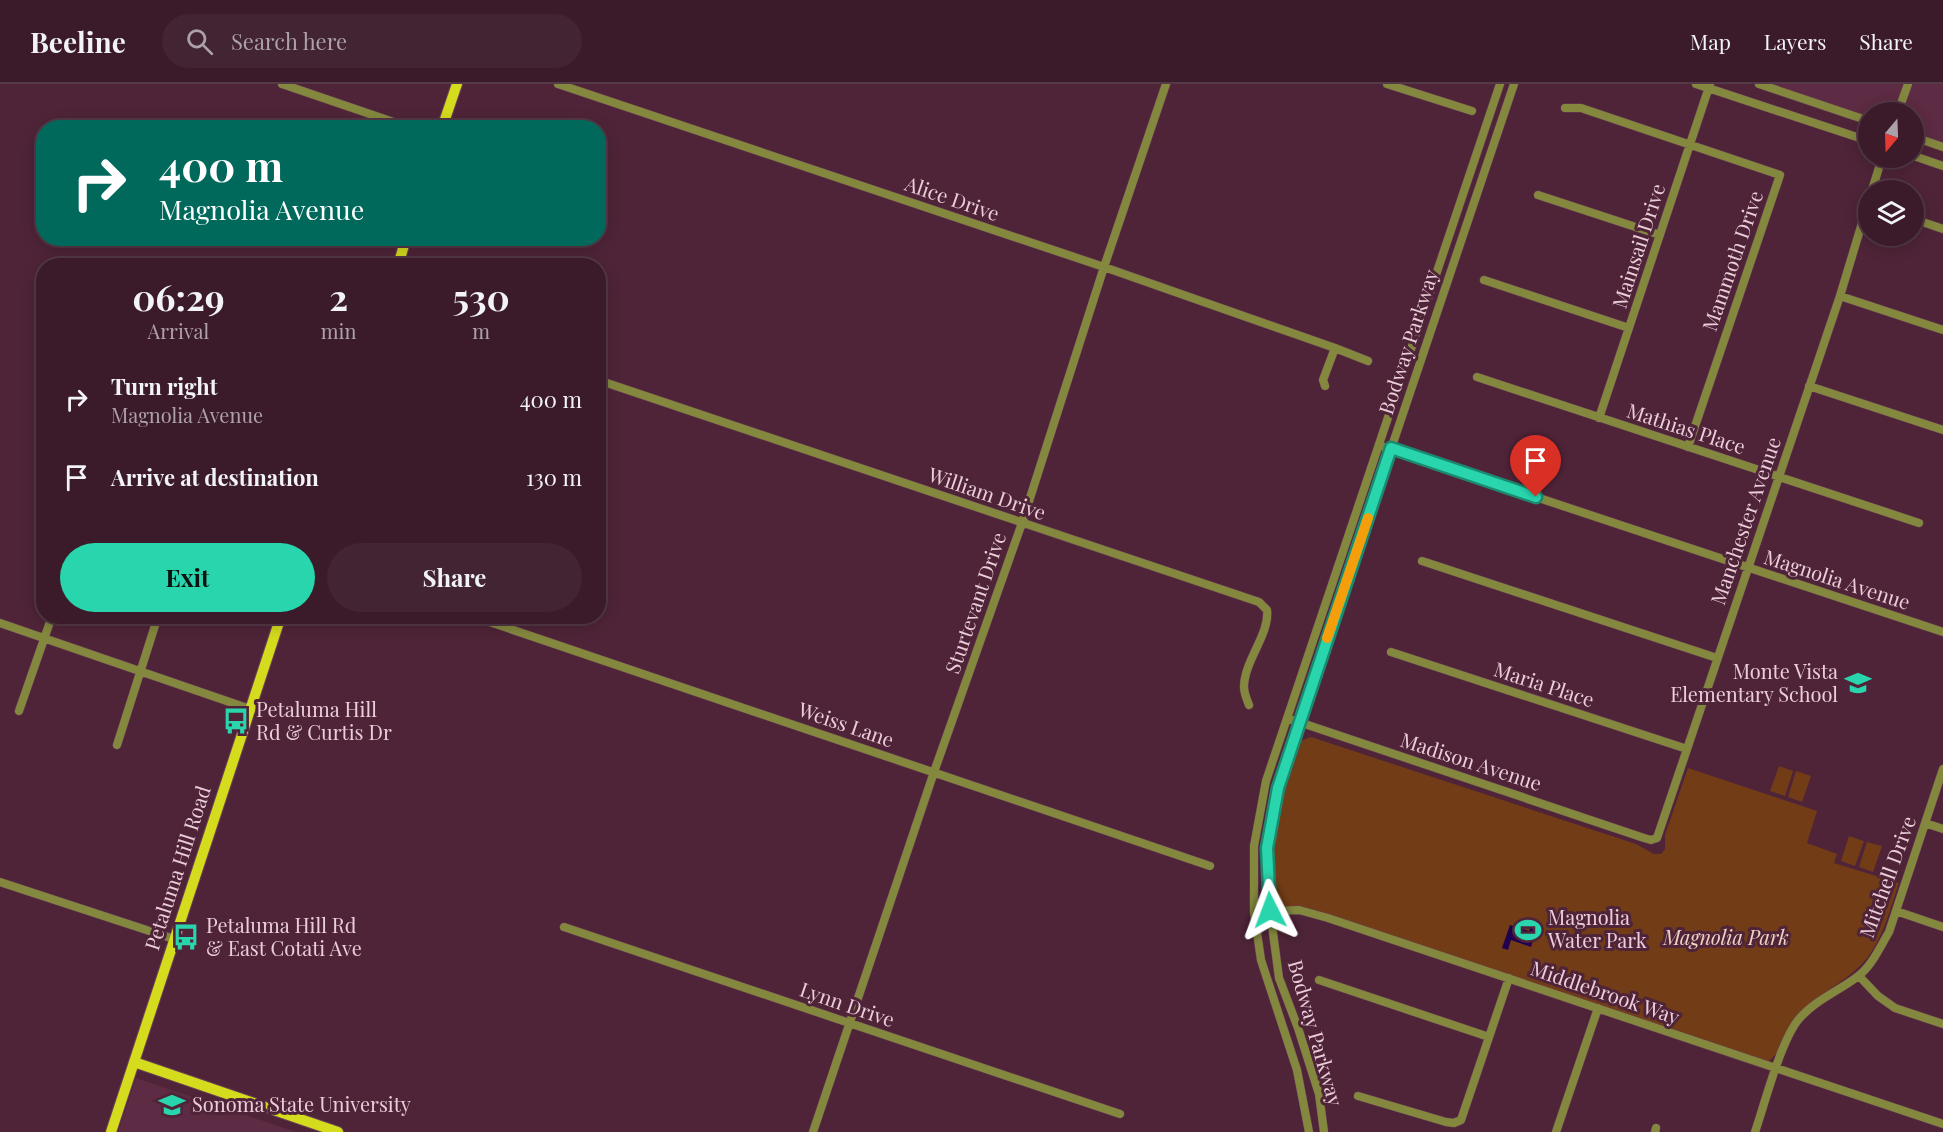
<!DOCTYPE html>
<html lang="en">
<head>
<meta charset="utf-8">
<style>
  :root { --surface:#3b1b2a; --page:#422432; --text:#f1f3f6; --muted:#aca1a8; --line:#543947; --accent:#29d5ac }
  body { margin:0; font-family:"Playfair Display",serif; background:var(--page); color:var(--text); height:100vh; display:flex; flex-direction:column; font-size:22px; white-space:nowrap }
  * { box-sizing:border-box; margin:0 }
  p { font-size:20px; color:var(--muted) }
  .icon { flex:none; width:33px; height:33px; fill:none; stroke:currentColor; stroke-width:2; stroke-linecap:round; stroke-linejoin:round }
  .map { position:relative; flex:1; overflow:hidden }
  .panel { position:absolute; left:36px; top:174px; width:570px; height:366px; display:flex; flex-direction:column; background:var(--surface); border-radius:24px; box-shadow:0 3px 15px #0003,0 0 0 2px var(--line) }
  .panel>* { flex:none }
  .hud { position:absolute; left:36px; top:36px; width:570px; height:126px; border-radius:24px; box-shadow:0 3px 15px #0003,0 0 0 2px var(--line); background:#00695c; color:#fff; overflow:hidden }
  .needle { width:39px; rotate:199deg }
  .tools { position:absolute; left:1858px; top:18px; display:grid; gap:12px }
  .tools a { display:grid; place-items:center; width:66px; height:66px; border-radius:50%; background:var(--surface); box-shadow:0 3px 15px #0003,0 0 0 2px var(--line); font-size:30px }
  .pin { position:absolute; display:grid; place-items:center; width:51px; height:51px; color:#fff; margin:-62px -26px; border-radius:50% 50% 50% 0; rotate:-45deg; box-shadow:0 0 6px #0007 }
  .pin .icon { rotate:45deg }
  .me { position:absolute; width:66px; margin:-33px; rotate:357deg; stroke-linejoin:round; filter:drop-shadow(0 0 4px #0008) }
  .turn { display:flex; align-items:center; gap:21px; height:126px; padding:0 24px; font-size:27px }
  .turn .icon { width:78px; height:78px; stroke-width:2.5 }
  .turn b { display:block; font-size:42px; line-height:51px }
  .eta { display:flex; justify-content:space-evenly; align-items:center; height:102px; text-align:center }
  .eta b { font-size:36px; font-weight:700; line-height:42px }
  .primary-button { display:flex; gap:12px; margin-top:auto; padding:12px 24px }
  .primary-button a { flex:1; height:69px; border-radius:36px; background:var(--accent); color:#111; font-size:24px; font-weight:700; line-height:69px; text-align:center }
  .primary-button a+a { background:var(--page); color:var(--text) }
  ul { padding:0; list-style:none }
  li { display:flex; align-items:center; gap:18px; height:78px; padding:0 24px }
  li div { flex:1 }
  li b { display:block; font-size:22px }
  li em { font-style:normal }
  header { display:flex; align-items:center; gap:36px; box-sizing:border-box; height:84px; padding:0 30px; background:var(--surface); border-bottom:2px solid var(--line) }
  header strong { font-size:28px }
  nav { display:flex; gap:33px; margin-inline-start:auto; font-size:21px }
  .search { width:420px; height:54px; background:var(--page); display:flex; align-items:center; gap:15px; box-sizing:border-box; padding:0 21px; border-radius:33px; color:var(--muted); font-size:22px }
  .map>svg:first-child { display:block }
  .built { fill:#5d2b43 }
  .green { fill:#723c16 }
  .water { fill:#210050 }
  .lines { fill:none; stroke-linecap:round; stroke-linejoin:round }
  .minor-casing { stroke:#6b4355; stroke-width:9 }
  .major-casing { stroke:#6b4355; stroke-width:12 }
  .minor { stroke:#84883e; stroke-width:8 }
  .major { stroke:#d5db1d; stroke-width:10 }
  .route-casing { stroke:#1b8a70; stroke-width:15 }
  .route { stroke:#29d5ac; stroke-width:10 }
  .slow { stroke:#f59e0b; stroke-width:10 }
  .labels { text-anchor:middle; stroke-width:6; stroke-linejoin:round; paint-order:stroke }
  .street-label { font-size:20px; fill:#ebceda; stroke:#4f2438 }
  .poi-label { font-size:20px; fill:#ebceda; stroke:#4f2438; text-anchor:start }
  .park-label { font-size:20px; font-style:italic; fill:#eed2c2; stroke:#4f2438 }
</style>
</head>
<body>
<header>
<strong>Beeline</strong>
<div class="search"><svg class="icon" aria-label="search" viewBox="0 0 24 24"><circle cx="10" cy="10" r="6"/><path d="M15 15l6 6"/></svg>Search here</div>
<nav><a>Map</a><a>Layers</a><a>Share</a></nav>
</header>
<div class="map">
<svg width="1943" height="1048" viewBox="0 0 1943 1048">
  <rect width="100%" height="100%" fill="#4f2438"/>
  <path class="built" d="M 1759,0 L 1943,0 L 1943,63 L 1914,53 L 1914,28 L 1869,28 L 1869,37 Z
    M 136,994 L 296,1048 L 118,1048 Z"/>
  <path class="green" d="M 1311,653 L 1636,760 L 1654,770 L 1661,770 L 1665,765 L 1665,751 L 1688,684 L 1817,727 L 1807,759 L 1837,770 L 1834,779 L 1899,799 C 1889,827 1882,861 1860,882 C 1843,899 1818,910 1802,928 C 1789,943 1783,965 1769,977 L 1757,976 L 1318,828 C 1306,827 1286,828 1277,821 C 1262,809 1284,680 1295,663 C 1299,657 1305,655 1311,653 Z
    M 1779,682 L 1793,687 L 1785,712 L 1770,707 Z
    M 1796,687 L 1811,692 L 1802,718 L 1788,713 Z
    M 1849,752 L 1864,757 L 1855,782 L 1841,777 Z
    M 1867,758 L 1882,762 L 1873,788 L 1859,783 Z"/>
  <path class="water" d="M 1510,841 L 1529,847 L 1531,842 L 1537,844 L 1531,863 L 1511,856 L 1508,866 L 1502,864 Z"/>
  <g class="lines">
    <g class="minor-casing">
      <path id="minor" d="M 282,0 L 411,44
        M 558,0 L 1104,183 L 1335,264 L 1323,296 L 1325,302
        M 1387,0 L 1472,27
        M 1696,0 L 1869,57
        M 1759,0 L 1869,37
        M 1565,24 L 1581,24 L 1780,91 L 1688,363
        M 1898,28 L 1908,0
        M 1914,53 L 1943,63
        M 1914,72 L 1943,82
        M 1872,106 L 1882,74
        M 1538,111 L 1660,151
        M 1914,135 L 1943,145
        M 1484,196 L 1629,244
        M 1840,212 L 1943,246
        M 1335,264 L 1368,277
        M 1477,293 L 1919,439
        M 598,296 L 1259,518 L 1267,526 C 1270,550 1244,577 1244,603 C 1244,609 1247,616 1249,621
        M 1809,302 L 1943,346
        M 1599,334 L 1710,0
        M 1379,361 L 1943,548
        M 1422,477 L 1717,574
        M 472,532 L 1210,782
        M 0,539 L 250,625
        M 1391,568 L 1687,665
        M 19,627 L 52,532
        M 1287,634 L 1644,754 L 1651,756 L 1657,754 L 1840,212 L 1869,116
        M 117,661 L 158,532
        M 1925,739 L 1943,745
        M 0,798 L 174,855
        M 1896,827 L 1943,843
        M 1254,828 L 1299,826 L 1328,834 L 1943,1040
        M 564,843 L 1120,1030
        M 1859,892 L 1878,912 L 1895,924 L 1943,940
        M 1319,896 L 1489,953
        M 1358,1012 L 1446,1038 L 1454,1039 L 1461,1036 L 1509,894
        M 813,1048 L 934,688 L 1022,439 L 1104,183 L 1166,0
        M 1309,1048 L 1297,986 L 1261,876 L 1254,828 L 1254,762 L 1266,697 L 1500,0
        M 1324,1048 L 1319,1010 L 1298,944 L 1279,894 L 1270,826 L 1267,764 L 1278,704 L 1294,653 L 1514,0
        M 1556,1048 L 1598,924
        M 1655,1048 L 1656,1044
        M 1755,1048 C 1765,1019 1780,959 1798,936 C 1815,916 1837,908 1857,893 C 1872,882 1880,863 1889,848 L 1943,685"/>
    </g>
    <g class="major-casing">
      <path id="major" d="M 442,44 L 457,0
        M 398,182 L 406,154
        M 134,978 L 338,1048
        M 111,1048 L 281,532"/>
    </g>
    <use href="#minor" class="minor"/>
    <use href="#major" class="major"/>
  </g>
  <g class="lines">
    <g class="route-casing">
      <path id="route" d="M 1270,826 L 1267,764 L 1278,704 L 1391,364 L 1536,413"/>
    </g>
    <use href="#route" class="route"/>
    <path class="slow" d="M 1327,554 L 1368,434"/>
  </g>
  <defs>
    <g id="school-bare" transform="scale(2.07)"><path d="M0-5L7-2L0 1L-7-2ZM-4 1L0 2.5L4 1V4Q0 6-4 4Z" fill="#29d5ac" stroke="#4f2438" stroke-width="2.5" paint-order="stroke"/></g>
    <g id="bus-bare" transform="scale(2.07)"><path d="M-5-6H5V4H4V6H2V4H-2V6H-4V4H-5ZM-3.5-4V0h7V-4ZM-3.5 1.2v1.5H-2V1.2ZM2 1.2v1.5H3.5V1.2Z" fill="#29d5ac" stroke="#4f2438" stroke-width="2.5" paint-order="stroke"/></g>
    <g id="stadium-bare" transform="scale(2.07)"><path d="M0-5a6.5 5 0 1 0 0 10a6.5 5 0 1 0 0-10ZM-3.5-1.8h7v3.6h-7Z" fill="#29d5ac" stroke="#4f2438" stroke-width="2.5" paint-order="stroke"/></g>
    <g id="university-bare" transform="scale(2.07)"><path d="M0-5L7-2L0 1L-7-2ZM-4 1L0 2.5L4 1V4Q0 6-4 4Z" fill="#29d5ac" stroke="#4f2438" stroke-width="2.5" paint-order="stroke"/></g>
  </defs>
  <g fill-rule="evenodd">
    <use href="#school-bare" x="1858" y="599"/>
    <use href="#bus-bare" x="236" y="637"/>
    <use href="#stadium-bare" x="1528" y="846"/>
    <use href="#bus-bare" x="186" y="853"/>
    <use href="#university-bare" x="172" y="1021"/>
  </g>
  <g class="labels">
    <g class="street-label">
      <text transform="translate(952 115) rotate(19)" y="7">Alice Drive</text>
      <text transform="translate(1639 162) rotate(-72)" y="7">Mainsail Drive</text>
      <text transform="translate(1733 177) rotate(-71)" y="7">Mammoth Drive</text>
      <text transform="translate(1409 258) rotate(-72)" y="7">Bodway Parkway</text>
      <text transform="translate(1686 345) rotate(18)" y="7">Mathias Place</text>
      <text transform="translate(987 410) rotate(19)" y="7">William Drive</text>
      <text transform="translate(1746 437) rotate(-71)" y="7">Manchester Avenue</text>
      <text transform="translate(1837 496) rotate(18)" y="7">Magnolia Avenue</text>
      <text transform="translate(976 519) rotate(-71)" y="7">Sturtevant Drive</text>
      <text transform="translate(1544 601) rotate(18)" y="7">Maria Place</text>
      <text transform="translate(846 641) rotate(19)" y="7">Weiss Lane</text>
      <text transform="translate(1471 678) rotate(18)" y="7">Madison Avenue</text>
      <text transform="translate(178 784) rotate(-72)" y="7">Petaluma Hill Road</text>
      <text transform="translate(1888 793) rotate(-70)" y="7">Mitchell Drive</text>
      <text transform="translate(1605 909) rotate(19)" y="7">Middlebrook Way</text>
      <text transform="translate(847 921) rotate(19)" y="7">Lynn Drive</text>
      <text transform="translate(1315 949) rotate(74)" y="7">Bodway Parkway</text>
    </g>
    <g class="poi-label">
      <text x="1838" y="595" text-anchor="end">Monte Vista<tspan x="1838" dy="23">Elementary School</tspan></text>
      <text x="256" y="633">Petaluma Hill<tspan x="256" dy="23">Rd &amp; Curtis Dr</tspan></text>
      <text x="1548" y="841">Magnolia<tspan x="1548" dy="23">Water Park</tspan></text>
      <text x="206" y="849">Petaluma Hill Rd<tspan x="206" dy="23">&amp; East Cotati Ave</tspan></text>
      <text x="192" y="1028">Sonoma State University</text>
    </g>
    <g class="park-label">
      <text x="1726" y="861">Magnolia Park</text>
    </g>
  </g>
</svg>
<div class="tools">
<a><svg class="needle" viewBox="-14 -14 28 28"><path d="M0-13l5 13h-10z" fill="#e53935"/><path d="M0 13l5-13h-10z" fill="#aca1a8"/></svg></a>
<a><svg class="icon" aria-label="layers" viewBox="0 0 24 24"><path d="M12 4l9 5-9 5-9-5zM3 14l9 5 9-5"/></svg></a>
</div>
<div class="pin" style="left:1536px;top:413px;background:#d93025"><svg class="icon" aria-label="arrive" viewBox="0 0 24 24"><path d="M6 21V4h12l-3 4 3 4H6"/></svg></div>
<svg class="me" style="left:1270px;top:826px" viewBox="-20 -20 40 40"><path d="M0-17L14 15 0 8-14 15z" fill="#29d5ac" stroke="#fff" stroke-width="4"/></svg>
<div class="hud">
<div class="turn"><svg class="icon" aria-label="right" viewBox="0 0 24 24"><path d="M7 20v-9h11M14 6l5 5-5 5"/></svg><div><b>400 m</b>Magnolia Avenue</div></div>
</div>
<section class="panel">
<div class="eta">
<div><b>06:29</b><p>Arrival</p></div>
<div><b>2</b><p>min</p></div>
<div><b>530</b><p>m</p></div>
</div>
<ul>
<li><svg class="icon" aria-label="right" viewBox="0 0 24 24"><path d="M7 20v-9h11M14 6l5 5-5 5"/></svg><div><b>Turn right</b><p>Magnolia Avenue</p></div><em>400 m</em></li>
<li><svg class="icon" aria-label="arrive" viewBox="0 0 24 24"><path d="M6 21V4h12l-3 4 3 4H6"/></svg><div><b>Arrive at destination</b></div><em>130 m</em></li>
</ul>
<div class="primary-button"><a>Exit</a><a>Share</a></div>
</section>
</div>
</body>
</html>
